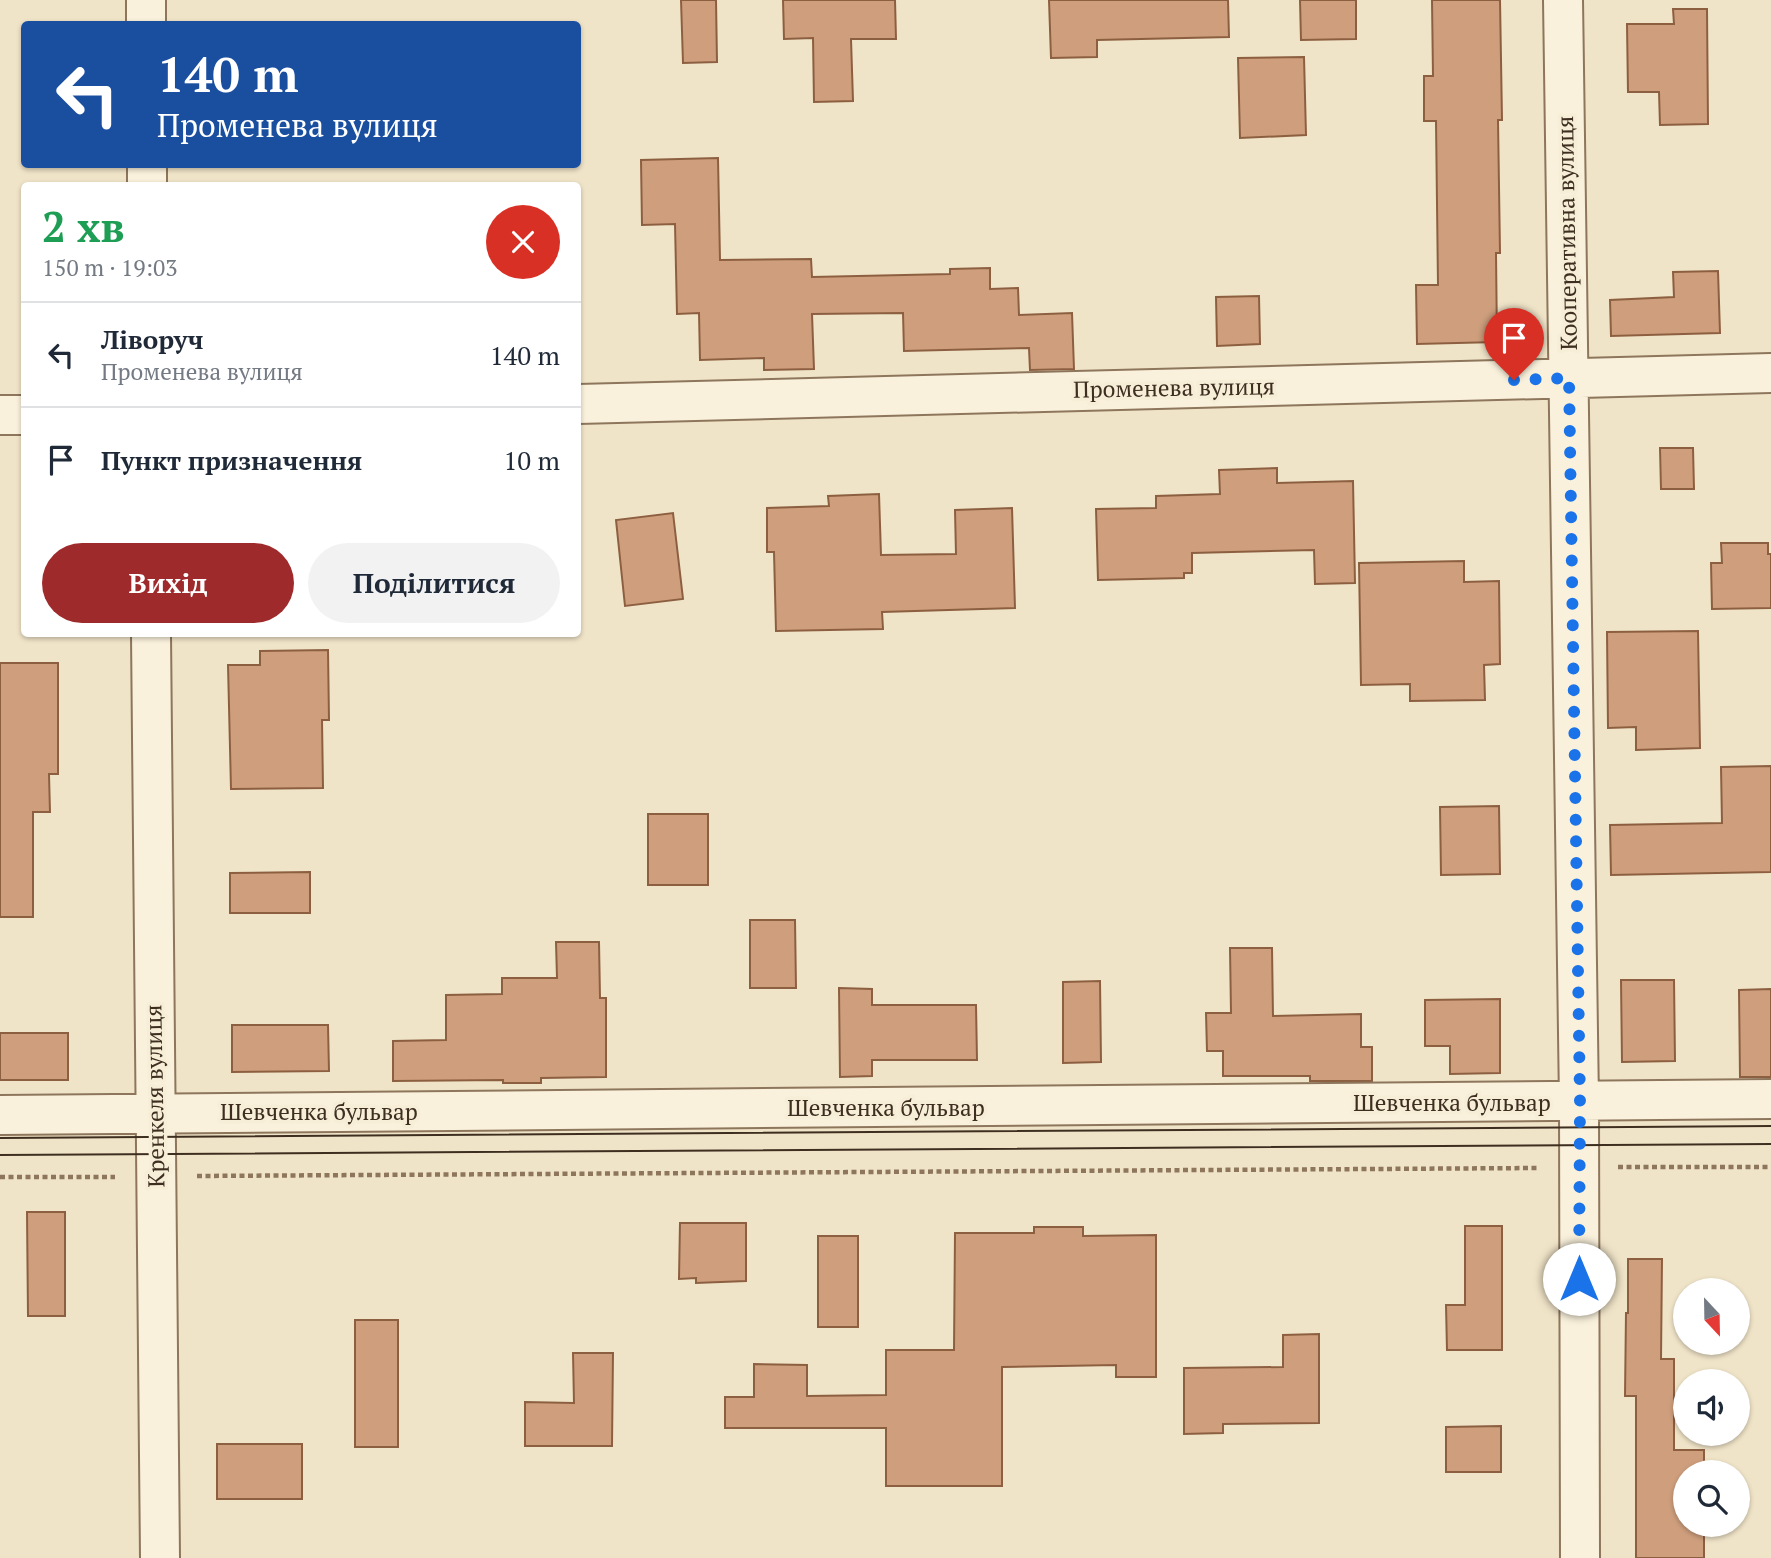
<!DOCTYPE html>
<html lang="uk">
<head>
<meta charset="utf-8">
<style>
  :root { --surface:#fff; --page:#f2f2f3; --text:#1f2937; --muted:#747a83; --line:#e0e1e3; --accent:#9e2a2b }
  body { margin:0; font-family:"PT Serif",serif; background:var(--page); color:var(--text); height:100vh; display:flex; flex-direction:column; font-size:26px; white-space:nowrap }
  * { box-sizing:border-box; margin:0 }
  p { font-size:23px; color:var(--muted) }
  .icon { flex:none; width:38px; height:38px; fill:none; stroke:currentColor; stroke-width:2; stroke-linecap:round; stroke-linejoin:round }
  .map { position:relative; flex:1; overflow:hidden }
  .details { position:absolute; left:21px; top:182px; width:560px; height:455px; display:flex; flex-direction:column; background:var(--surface); border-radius:7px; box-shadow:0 2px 5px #0004 }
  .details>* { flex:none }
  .top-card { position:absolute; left:21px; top:21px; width:560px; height:147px; border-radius:7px; box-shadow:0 2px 5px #0004; background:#1a4fa0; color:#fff; overflow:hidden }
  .needle { width:46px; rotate:158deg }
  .tools { position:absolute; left:1673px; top:1278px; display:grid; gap:14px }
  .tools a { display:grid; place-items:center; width:77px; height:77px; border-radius:50%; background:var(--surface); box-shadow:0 2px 5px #0004; font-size:35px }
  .pin { position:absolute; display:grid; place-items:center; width:60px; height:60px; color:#fff; margin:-72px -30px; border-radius:50% 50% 50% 0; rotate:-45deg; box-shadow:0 0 7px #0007 }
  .pin .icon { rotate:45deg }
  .me { position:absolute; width:77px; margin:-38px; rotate:0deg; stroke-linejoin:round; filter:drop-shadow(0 0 5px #0008) }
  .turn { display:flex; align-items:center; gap:24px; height:147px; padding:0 21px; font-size:32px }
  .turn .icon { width:91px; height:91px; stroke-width:2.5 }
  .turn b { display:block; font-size:49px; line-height:60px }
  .round { display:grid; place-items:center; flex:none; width:74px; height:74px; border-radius:37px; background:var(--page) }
  .head { display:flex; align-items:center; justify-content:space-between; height:119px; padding:0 21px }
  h1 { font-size:42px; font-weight:700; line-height:52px; color:#1e9e55 }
  .primary-button { display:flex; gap:14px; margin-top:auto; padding:14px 21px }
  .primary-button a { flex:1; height:80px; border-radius:42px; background:var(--accent); color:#fff; font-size:28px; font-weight:700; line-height:80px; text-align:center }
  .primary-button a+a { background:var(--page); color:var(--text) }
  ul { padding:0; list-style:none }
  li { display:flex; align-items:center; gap:21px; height:105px; padding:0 21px; border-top:2px solid var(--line) }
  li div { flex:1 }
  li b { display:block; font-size:26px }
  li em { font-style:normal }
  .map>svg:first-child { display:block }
  .building { fill:#cf9f7d; stroke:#8d5f41; stroke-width:2 }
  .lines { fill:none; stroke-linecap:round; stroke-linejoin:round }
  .minor-casing { stroke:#8d765c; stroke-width:42 }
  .path { stroke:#8d765c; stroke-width:4.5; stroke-dasharray:5 3.5; stroke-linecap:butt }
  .minor { stroke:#faf1dc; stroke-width:38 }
  .tram { stroke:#3d2e20; stroke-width:2 }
  .route { stroke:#1a73e8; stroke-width:12; stroke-dasharray:0 21.6 }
  .labels { text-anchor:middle; stroke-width:7; stroke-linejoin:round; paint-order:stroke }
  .street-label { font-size:23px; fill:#3d2e20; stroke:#f7eed8 }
</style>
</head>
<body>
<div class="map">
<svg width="1771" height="1558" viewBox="0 0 1771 1558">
  <rect width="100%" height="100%" fill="#f0e4c8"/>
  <path class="building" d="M 681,0 L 716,0 L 717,62 L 683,63 Z
    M 783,0 L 895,0 L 896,39 L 851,39 L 853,101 L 814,102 L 813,38 L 784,39 Z
    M 1049,0 L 1228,0 L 1229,37 L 1097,40 L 1097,57 L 1051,58 Z
    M 1300,0 L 1356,0 L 1356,39 L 1301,40 Z
    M 1432,0 L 1500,0 L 1502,120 L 1498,120 L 1500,253 L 1496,253 L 1497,342 L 1417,344 L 1416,285 L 1438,285 L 1436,121 L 1424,121 L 1424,76 L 1433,76 Z
    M 1673,9 L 1707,9 L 1708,124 L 1660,125 L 1659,92 L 1628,92 L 1627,24 L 1674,24 Z
    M 1304,57 L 1306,135 L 1240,138 L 1238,58 Z
    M 718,158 L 720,260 L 811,259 L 812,277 L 950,274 L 950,269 L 990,268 L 990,289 L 1018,288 L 1019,315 L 1072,313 L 1074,369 L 1030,370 L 1029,348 L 904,351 L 903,313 L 812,314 L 814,369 L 764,370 L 764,358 L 700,360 L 699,313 L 677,314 L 675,224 L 642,225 L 641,160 Z
    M 1718,271 L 1720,333 L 1611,336 L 1610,300 L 1674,297 L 1673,272 Z
    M 1259,296 L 1260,344 L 1217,346 L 1216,297 Z
    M 1660,448 L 1693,448 L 1694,489 L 1661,489 Z
    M 1277,468 L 1277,483 L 1353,481 L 1355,583 L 1315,584 L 1314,550 L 1192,553 L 1192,573 L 1184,573 L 1184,578 L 1098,580 L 1096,509 L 1156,508 L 1156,496 L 1220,494 L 1219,470 Z
    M 879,494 L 881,555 L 956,554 L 955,510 L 1012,508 L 1015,608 L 882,612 L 883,629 L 776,631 L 774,552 L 767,552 L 767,508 L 829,506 L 828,496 Z
    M 673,513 L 683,599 L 625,606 L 616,520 Z
    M 1721,543 L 1768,543 L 1768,554 L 1771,554 L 1771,608 L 1712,609 L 1711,563 L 1722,563 Z
    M 1464,561 L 1464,582 L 1499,581 L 1500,664 L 1484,665 L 1485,700 L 1410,701 L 1410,684 L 1361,685 L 1359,563 Z
    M 1698,631 L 1700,748 L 1636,750 L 1636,727 L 1608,728 L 1607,632 Z
    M 328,650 L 329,720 L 322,720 L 323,788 L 231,789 L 228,665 L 260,665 L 260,651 Z
    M 0,663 L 58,663 L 58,774 L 49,774 L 50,812 L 33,812 L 33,917 L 0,917 Z
    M 1771,766 L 1771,872 L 1611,875 L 1610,825 L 1722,823 L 1721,767 Z
    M 1499,806 L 1500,874 L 1441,875 L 1440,807 Z
    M 648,814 L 708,814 L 708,885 L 648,885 Z
    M 310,872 L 310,913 L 230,913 L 230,873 Z
    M 750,920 L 795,920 L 796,988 L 750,988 Z
    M 556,942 L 599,942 L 600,998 L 606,998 L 606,1077 L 541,1078 L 541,1083 L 503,1083 L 503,1080 L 393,1081 L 393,1041 L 446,1040 L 446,995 L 502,994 L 502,978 L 557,978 Z
    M 1230,948 L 1272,948 L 1273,1016 L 1361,1014 L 1361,1047 L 1372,1047 L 1372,1081 L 1310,1081 L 1310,1076 L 1223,1076 L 1223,1051 L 1207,1051 L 1206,1013 L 1231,1013 Z
    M 1621,980 L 1674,980 L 1675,1061 L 1622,1062 Z
    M 1100,981 L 1101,1062 L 1063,1063 L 1063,982 Z
    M 839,988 L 872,989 L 872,1005 L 976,1005 L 977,1060 L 872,1060 L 872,1076 L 840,1077 Z
    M 1771,989 L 1771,1077 L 1740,1077 L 1739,990 Z
    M 1500,999 L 1500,1073 L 1450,1074 L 1450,1046 L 1425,1046 L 1425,1000 Z
    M 232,1025 L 328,1025 L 329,1071 L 232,1072 Z
    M 0,1033 L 68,1033 L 68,1080 L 0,1080 Z
    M 27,1212 L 65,1212 L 65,1316 L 28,1316 Z
    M 680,1223 L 746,1223 L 746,1281 L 696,1283 L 696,1278 L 679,1279 Z
    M 1465,1226 L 1502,1226 L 1502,1350 L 1447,1350 L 1446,1305 L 1465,1305 Z
    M 1034,1227 L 1083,1227 L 1083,1236 L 1156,1235 L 1156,1377 L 1116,1377 L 1116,1365 L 1002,1367 L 1002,1486 L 886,1486 L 886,1428 L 725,1428 L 725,1397 L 754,1397 L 754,1364 L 807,1365 L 807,1396 L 886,1395 L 886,1350 L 954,1350 L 955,1233 L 1034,1233 Z
    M 818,1236 L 858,1236 L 858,1327 L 818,1327 Z
    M 1628,1259 L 1662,1259 L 1661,1359 L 1674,1359 L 1674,1450 L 1704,1450 L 1704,1472 L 1685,1472 L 1685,1524 L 1704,1524 L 1704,1558 L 1636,1558 L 1636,1396 L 1625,1396 L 1626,1313 L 1628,1313 Z
    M 355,1320 L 398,1320 L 398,1447 L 355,1447 Z
    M 1319,1334 L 1319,1423 L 1223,1424 L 1223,1433 L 1184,1434 L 1184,1368 L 1283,1367 L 1283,1335 Z
    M 573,1353 L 613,1353 L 612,1446 L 525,1446 L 525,1402 L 574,1403 Z
    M 1501,1426 L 1501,1472 L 1446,1472 L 1446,1427 Z
    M 217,1444 L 302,1444 L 302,1499 L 217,1499 Z"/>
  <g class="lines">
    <g class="minor-casing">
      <path id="minor" d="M 146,0 L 146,24
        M 1563,0 L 1579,1102 L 1580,1558
        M 147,164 L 147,186
        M 578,404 L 1771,373
        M 0,415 L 24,415
        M 151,634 L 160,1558
        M 0,1115 L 1771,1099"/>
    </g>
    <path class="path" d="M 1618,1167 L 1771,1167
      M 197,1176 L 1539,1168
      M 0,1177 L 115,1177"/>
    <use href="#minor" class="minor"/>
    <path class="tram" d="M 0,1138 L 1771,1126
      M 0,1155 L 1771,1144"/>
  </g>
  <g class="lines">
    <path class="route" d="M 1514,380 L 1569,378 L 1580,1102 L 1579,1279"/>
  </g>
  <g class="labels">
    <g class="street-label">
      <text transform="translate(1567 233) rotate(-91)" y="8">Кооперативна вулиця</text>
      <text transform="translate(1174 388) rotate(-1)" y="8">Променева вулиця</text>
      <text transform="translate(155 1096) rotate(-91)" y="8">Кренкеля вулиця</text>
      <text x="1452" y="1111">Шевченка бульвар</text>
      <text x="886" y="1116">Шевченка бульвар</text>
      <text x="319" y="1120">Шевченка бульвар</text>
    </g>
  </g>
</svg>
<div class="tools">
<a><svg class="needle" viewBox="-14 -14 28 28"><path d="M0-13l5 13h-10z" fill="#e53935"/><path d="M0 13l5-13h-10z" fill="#747a83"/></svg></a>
<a><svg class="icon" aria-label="sound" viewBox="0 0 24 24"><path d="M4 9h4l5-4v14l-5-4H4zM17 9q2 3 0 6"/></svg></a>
<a><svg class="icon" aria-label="search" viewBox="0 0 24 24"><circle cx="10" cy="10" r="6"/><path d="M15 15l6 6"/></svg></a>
</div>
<div class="pin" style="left:1514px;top:380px;background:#d93025"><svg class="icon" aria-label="arrive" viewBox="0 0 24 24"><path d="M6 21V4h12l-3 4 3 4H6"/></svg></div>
<svg class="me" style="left:1579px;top:1279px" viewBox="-20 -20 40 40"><circle r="19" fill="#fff"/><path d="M0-13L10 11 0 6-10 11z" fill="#1a73e8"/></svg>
<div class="top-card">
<div class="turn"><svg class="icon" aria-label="left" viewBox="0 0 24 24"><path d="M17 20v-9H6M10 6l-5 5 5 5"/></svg><div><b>140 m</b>Променева вулиця</div></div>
</div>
<section class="details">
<div class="head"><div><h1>2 хв</h1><p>150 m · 19:03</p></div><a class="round" style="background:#d93025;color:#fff"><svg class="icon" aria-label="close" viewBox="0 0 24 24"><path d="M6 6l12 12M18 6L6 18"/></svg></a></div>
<ul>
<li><svg class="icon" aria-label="left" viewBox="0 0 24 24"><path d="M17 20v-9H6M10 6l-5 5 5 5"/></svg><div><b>Ліворуч</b><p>Променева вулиця</p></div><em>140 m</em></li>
<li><svg class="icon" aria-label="arrive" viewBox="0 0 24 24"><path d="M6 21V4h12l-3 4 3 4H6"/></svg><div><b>Пункт призначення</b></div><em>10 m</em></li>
</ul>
<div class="primary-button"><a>Вихід</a><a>Поділитися</a></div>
</section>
</div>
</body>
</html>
